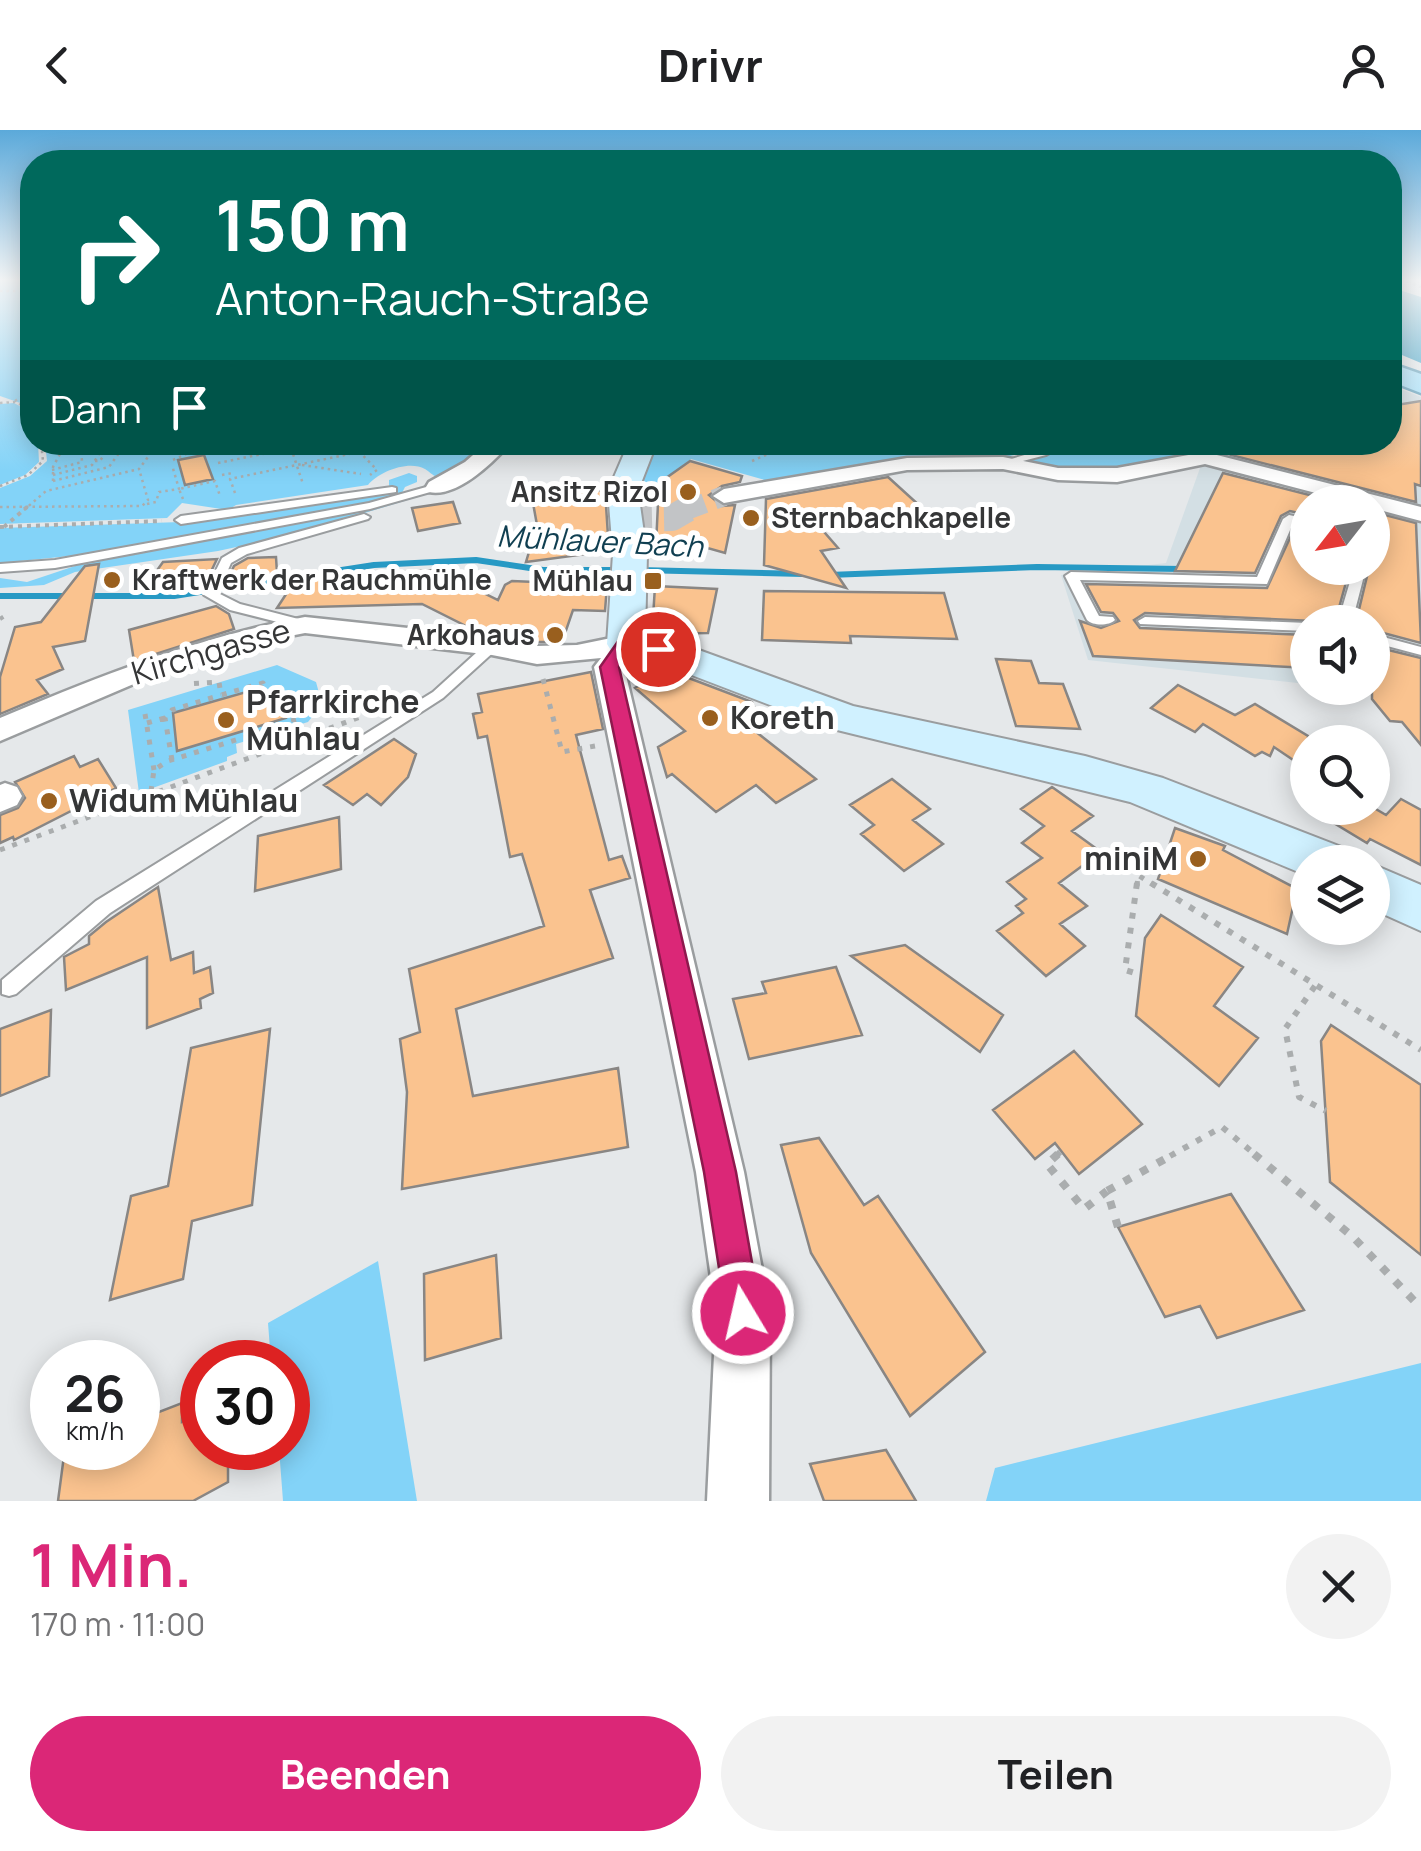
<!DOCTYPE html>
<html lang="de">
<head>
<meta charset="utf-8">
<style>
  :root { --surface:#fff; --page:#f2f2f2; --text:#202124; --muted:#757577; --accent:#db2777 }
  body { margin:0; font-family:Manrope,sans-serif; background:var(--page); color:var(--text); height:100vh; display:flex; flex-direction:column; font-size:38px; white-space:nowrap }
  * { box-sizing:border-box; margin:0 }
  p { font-size:32px; color:var(--muted) }
  .icon { flex:none; width:55px; height:55px; fill:none; stroke:currentColor; stroke-width:2; stroke-linecap:round; stroke-linejoin:round }
  .map { position:relative; height:1371px; overflow:hidden }
  .sheet { display:flex; flex-direction:column; background:var(--surface); flex:1 }
  .sheet>* { flex:none }
  .guide { position:absolute; left:20px; top:20px; width:1382px; height:305px; border-radius:40px; box-shadow:0 5px 25px #0003; background:#00695c; color:#fff; overflow:hidden }
  .needle { width:65px; rotate:239deg }
  .tools { position:absolute; left:1290px; top:355px; display:grid; gap:20px }
  .tools a { display:grid; place-items:center; width:100px; height:100px; border-radius:50%; background:var(--surface); box-shadow:0 5px 25px #0003; font-size:50px }
  .speed { position:absolute; left:30px; top:1210px; display:flex; gap:20px; font-size:50px; font-weight:700; text-align:center }
  .speed>* { display:grid; place-content:center; width:130px; height:130px; border-radius:50%; background:var(--surface); box-shadow:0 5px 25px #0003; line-height:1 }
  .speed small { font-size:25px; font-weight:400 }
  .speed .limit { border:15px solid #d22; background:#fff; color:#111 }
  .pin { position:absolute; display:grid; place-items:center; width:85px; height:85px; color:#fff; margin:-42px; border:5px solid #fff; border-radius:50%; box-shadow:0 2px 10px #0007 }
  .me { position:absolute; width:110px; margin:-55px; rotate:351deg; stroke-linejoin:round; filter:drop-shadow(0 0 8px #0008) }
  .turn { display:flex; align-items:center; gap:35px; height:210px; padding:0 30px; font-size:45px }
  .turn .icon { width:130px; height:130px; stroke-width:2.5 }
  .turn b { display:block; font-size:70px; line-height:85px }
  .then { display:flex; align-items:center; height:95px; padding:0 30px; background:#0003; gap:20px; font-size:38px }
  .round { display:grid; place-items:center; flex:none; width:105px; height:105px; border-radius:52px; background:var(--page) }
  .summary { display:flex; align-items:center; justify-content:space-between; height:170px; padding:0 30px }
  h1 { font-size:60px; font-weight:700; line-height:75px; color:var(--accent) }
  .cta { display:flex; gap:20px; margin-top:auto; padding:20px 30px }
  .cta a { flex:1; height:115px; border-radius:60px; background:var(--accent); color:#fff; font-size:40px; font-weight:700; line-height:115px; text-align:center }
  .cta a+a { background:var(--page); color:var(--text) }
  header { display:flex; justify-content:space-between; align-items:center; height:130px; padding:0 30px; background:var(--surface); font-size:45px; font-weight:700 }
  .map>svg:first-child { display:block }
  .built { fill:#d3dfe4; fill-rule:evenodd }
  .green { fill:#83d3f8 }
  .water { fill:#2799c4 }
  .lines { fill:none; stroke-linecap:round; stroke-linejoin:round }
  .stream { stroke:#2799c4; stroke-width:6 }
  .building { fill:#fac38f; stroke:#898684; stroke-width:2.5 }
  .minor-tunnel-far1 { stroke:#c2c4c6; stroke-width:20; stroke-dasharray:20 10; stroke-linecap:butt }
  .minor-tunnel { stroke:#c2c4c6; stroke-width:26; stroke-dasharray:26 12; stroke-linecap:butt }
  .service-casing { stroke:#9a9d9f; stroke-width:4 }
  .minor-casing { stroke:#9a9d9f; stroke-width:5 }
  .secondary-casing { stroke:#9a9d9f; stroke-width:4 }
  .primary-casing { stroke:#5299b8; stroke-width:5 }
  .path-far4 { stroke:#aaadae; stroke-width:2.5; stroke-dasharray:2.5 4; stroke-linecap:butt }
  .path-far3 { stroke:#aaadae; stroke-width:4; stroke-dasharray:4 5; stroke-linecap:butt }
  .path-far2 { stroke:#aaadae; stroke-width:5; stroke-dasharray:5 8; stroke-linecap:butt }
  .path-far1 { stroke:#aaadae; stroke-width:6; stroke-dasharray:6 9; stroke-linecap:butt }
  .path { stroke:#aaadae; stroke-width:8; stroke-dasharray:8 11; stroke-linecap:butt }
  .service { fill:#fff; fill-rule:evenodd }
  .minor { fill:#fff; fill-rule:evenodd }
  .secondary { fill:#d0f1ff; fill-rule:evenodd }
  .primary { fill:#a1e2fe; fill-rule:evenodd }
  .route { fill:#db2777; stroke:#8e194d; stroke-width:2.5 }
  .poi-dot { fill:#995f1e; stroke:#fff; stroke-width:4 }
  .labels { text-anchor:middle; stroke-width:10; stroke-linejoin:round; paint-order:stroke }
  .far-poi-label { font-size:28px; font-weight:bold; fill:#353637; stroke:#fff; text-anchor:end }
  .far-water-label { font-size:30px; font-style:italic; fill:#103f51; stroke:#fff }
  .street-label { font-size:32px; fill:#353637; stroke:#fff }
  .poi-label { font-size:32px; font-weight:bold; fill:#353637; stroke:#fff; text-anchor:start }
</style>
</head>
<body>
<header><svg class="icon" aria-label="back" viewBox="0 0 24 24"><path d="M15 5l-7 7 7 7"/></svg>Drivr<svg class="icon" aria-label="person" viewBox="0 0 24 24"><circle cx="12" cy="8" r="4"/><path d="M4 21q1-7 8-7t8 7"/></svg></header>
<div class="map">
<svg width="1421" height="1371" viewBox="0 0 1421 1371">
  <rect width="100%" height="100%" fill="#e5e8ea"/>
  <path class="built" d="M 1390,255 L 1421,267 L 1421,552 L 1373,553 L 1372,492 L 1308,492 L 1307,554 L 1088,530 L 1061,445 L 1166,433 L 1209,313 L 1390,312 ZM 1308,372 L 1372,372 L 1372,438 L 1308,438 Z"/>
  <path class="green" d="M 0,149 L 32,149 L 32,277 L 0,266 Z
    M 14,273 L 31,282 L 32,312 L 38,313 L 39,332 L 25,345 L 0,355 L 0,274 Z
    M 45,313 L 493,313 L 485,324 L 440,348 C 434,347 430,342 425,339 C 408,330 379,342 368,355 L 236,375 L 228,380 L 182,373 L 167,388 L 0,394 L 0,358 L 30,346 L 47,331 Z
    M 650,313 L 1056,313 L 996,330 L 772,352 L 691,329 L 654,358 L 635,360 Z
    M 1062,313 L 1210,313 L 1205,328 L 1117,345 L 1003,333 L 1042,323 Z
    M 409,343 L 417,346 L 417,352 L 405,357 L 401,365 L 421,366 L 288,406 L 218,421 L 75,442 L 44,455 L 0,458 L 0,448 L 27,452 L 99,428 L 100,423 L 0,433 L 0,398 L 181,392 L 389,358 L 389,350 Z
    M 277,535 L 316,552 L 322,574 L 308,592 L 236,614 L 237,623 L 227,627 L 227,631 L 139,663 L 128,580 Z
    M 378,1131 L 417,1371 L 283,1371 L 279,1318 L 288,1318 L 288,1232 L 271,1232 L 268,1193 Z
    M 1421,1233 L 1421,1371 L 986,1371 L 995,1338 Z"/>
  <path class="water" d="M 1390,157 L 1421,167 L 1421,233 L 1390,220 Z"/>
  <g class="lines">
    <path class="stream" d="M 639,440 L 804,444
      M 829,445 L 1037,437 L 1183,439
      M 0,466 L 174,466 L 374,435 L 476,430 L 543,440 L 624,440"/>
  </g>
  <path class="building" d="M 1421,271 L 1421,356 L 1415,354 L 1416,372 L 1231,325 L 1237,312 L 1390,312 L 1390,276 Z
    M 204,325 L 213,349 L 185,355 L 178,330 Z
    M 690,331 L 742,346 L 740,352 L 722,356 L 709,365 L 722,376 L 735,375 L 725,423 L 683,411 L 656,415 L 659,353 Z
    M 1223,343 L 1337,372 L 1308,372 L 1308,385 L 1290,381 L 1281,386 L 1255,443 L 1175,441 Z
    M 888,347 L 921,377 L 915,378 L 923,386 L 889,392 L 881,384 L 819,396 L 838,418 L 821,421 L 846,458 L 764,435 L 766,369 Z
    M 605,360 L 609,421 L 526,432 L 537,395 L 533,373 L 558,370 L 558,364 Z
    M 453,372 L 460,393 L 418,401 L 412,378 Z
    M 1385,385 L 1416,393 L 1421,513 L 1372,500 L 1372,492 L 1356,492 L 1369,438 L 1372,438 L 1375,394 Z
    M 1295,397 L 1308,400 L 1308,438 L 1350,438 L 1335,492 L 1145,483 L 1134,490 L 1140,498 L 1308,505 L 1308,538 L 1093,526 L 1080,491 L 1101,498 L 1119,491 L 1113,483 L 1101,482 L 1086,454 L 1267,458 Z
    M 276,427 L 277,443 L 227,451 L 234,436 L 248,428 Z
    M 217,429 L 205,454 L 145,457 L 163,432 Z
    M 99,434 L 85,511 L 53,517 L 63,539 L 37,550 L 48,564 L 0,584 L 0,547 L 15,497 L 41,492 L 85,436 Z
    M 448,439 L 447,445 L 498,470 L 505,455 L 512,451 L 607,455 L 605,481 L 573,480 L 562,512 L 537,512 L 514,503 L 504,506 L 478,502 L 422,474 L 277,478 L 296,449 Z
    M 655,456 L 717,459 L 708,503 L 652,504 Z
    M 764,461 L 944,463 L 957,509 L 850,506 L 851,513 L 762,510 Z
    M 216,476 L 229,484 L 234,499 L 134,531 L 129,500 Z
    M 1372,516 L 1421,528 L 1421,615 L 1402,592 L 1390,591 L 1372,569 Z
    M 996,529 L 1031,531 L 1039,553 L 1063,554 L 1080,599 L 1016,596 Z
    M 665,539 L 752,572 L 761,591 L 751,598 L 816,649 L 776,673 L 756,655 L 716,682 L 672,644 L 667,647 L 658,617 L 685,601 L 635,558 Z
    M 591,542 L 603,599 L 576,605 L 609,730 L 622,726 L 630,748 L 590,760 L 613,828 L 456,879 L 473,966 L 618,938 L 628,1017 L 402,1059 L 407,962 L 400,909 L 420,902 L 409,839 L 544,796 L 522,724 L 510,727 L 487,606 L 478,608 L 473,584 L 482,582 L 478,564 Z
    M 1178,555 L 1235,585 L 1255,574 L 1308,606 L 1308,640 L 1274,617 L 1270,626 L 1262,622 L 1255,626 L 1203,594 L 1195,602 L 1151,578 Z
    M 257,559 L 259,568 L 281,562 L 286,588 L 177,621 L 173,583 Z
    M 394,609 L 416,624 L 408,647 L 381,675 L 367,664 L 353,675 L 324,655 Z
    M 74,626 L 80,637 L 98,629 L 116,658 L 14,710 L 13,707 L 0,713 L 0,685 L 18,678 L 25,668 L 15,652 Z
    M 892,649 L 930,679 L 913,690 L 943,714 L 904,741 L 861,704 L 874,695 L 850,675 Z
    M 1052,657 L 1093,686 L 1072,701 L 1101,722 L 1059,753 L 1087,776 L 1060,794 L 1085,816 L 1046,846 L 997,801 L 1023,783 L 1016,776 L 1026,769 L 1007,752 L 1042,728 L 1022,713 L 1044,696 L 1021,679 Z
    M 1401,669 L 1421,680 L 1421,735 L 1370,709 L 1367,713 L 1309,678 L 1374,678 L 1386,685 Z
    M 339,687 L 341,739 L 255,761 L 258,706 Z
    M 1175,698 L 1225,716 L 1223,720 L 1297,759 L 1287,804 L 1158,749 Z
    M 158,757 L 171,830 L 193,822 L 194,843 L 210,837 L 213,863 L 200,869 L 201,878 L 147,898 L 147,827 L 66,860 L 64,827 L 89,814 L 89,806 L 106,792 Z
    M 1161,785 L 1243,837 L 1214,876 L 1258,908 L 1219,956 L 1136,886 L 1145,808 Z
    M 905,815 L 1003,885 L 980,922 L 851,826 Z
    M 836,837 L 862,905 L 749,929 L 733,869 L 766,863 L 762,852 Z
    M 51,880 L 49,946 L 0,966 L 0,899 Z
    M 1331,895 L 1421,955 L 1421,1125 L 1330,1052 L 1321,911 Z
    M 270,899 L 252,1075 L 192,1091 L 183,1149 L 110,1170 L 131,1066 L 168,1056 L 191,918 Z
    M 1074,921 L 1142,994 L 1079,1044 L 1055,1013 L 1035,1029 L 993,980 Z
    M 819,1008 L 864,1075 L 878,1066 L 985,1222 L 910,1286 L 811,1123 L 781,1015 Z
    M 1231,1064 L 1304,1180 L 1217,1208 L 1200,1176 L 1165,1187 L 1118,1097 Z
    M 496,1125 L 501,1208 L 425,1230 L 424,1144 Z
    M 182,1273 L 182,1292 L 202,1284 L 202,1318 L 228,1318 L 228,1352 L 193,1371 L 58,1371 L 65,1318 L 138,1318 L 138,1290 Z
    M 886,1320 L 916,1371 L 824,1371 L 810,1334 Z"/>
  <g class="lines">
    <path class="minor-tunnel-far1" d="M 686,380 L 724,366"/>
    <path class="minor-tunnel" d="M 626,389 L 672,388 L 691,377"/>
    <g class="service-casing">
      <path id="service" d="M 1054,312 L 1067,312 L 1046,325 L 1003,336 L 998,333 L 1038,321 Z
        M 437,354 L 441,355 L 441,359 L 370,379 L 55,438 L 0,442 L 0,434 L 55,430 L 369,373 Z
        M 392,357 L 396,358 L 396,362 L 181,394 L 175,390 L 181,386 Z
        M 1375,371 L 1385,373 L 1381,387 L 1375,390 L 1372,390 Z
        M 364,384 L 370,387 L 368,389 L 247,424 L 231,433 L 218,463 L 240,474 L 310,492 L 310,498 L 305,499 L 230,480 L 204,465 L 222,428 L 239,418 Z
        M 1289,385 L 1308,389 L 1308,396 L 1293,393 L 1267,454 L 1080,450 L 1099,486 L 1113,487 L 1115,490 C 1109,496 1093,496 1087,490 L 1065,446 L 1071,442 L 1257,447 L 1283,389 Z
        M 1354,438 L 1366,438 L 1352,492 L 1338,492 Z
        M 1145,487 L 1308,493 L 1308,501 L 1140,494 L 1138,491 Z
        M 1372,504 L 1421,517 L 1421,525 L 1372,512 Z
        M 492,512 L 499,516 L 497,519 L 443,568 L 110,783 L 16,864 L 9,866 L 2,864 L 2,850 L 96,771 L 433,562 L 487,513 Z"/>
    </g>
    <g class="minor-casing">
      <path id="minor" d="M 488,312 L 511,312 C 494,332 457,368 429,362 L 426,357 L 429,352 L 465,332 Z
        M 1205,322 L 1421,377 L 1421,391 L 1372,378 L 1372,372 L 1350,372 L 1205,334 L 1117,352 L 1058,350 L 1003,339 L 907,340 L 724,373 L 713,366 L 724,359 L 907,328 L 1003,327 L 1058,338 L 1117,338 Z
        M 305,487 L 492,507 L 537,516 L 577,515 L 626,505 L 636,508 L 640,514 L 624,537 L 744,1042 L 770,1183 L 769,1371 L 707,1371 L 716,1183 L 696,1042 L 594,537 L 601,528 L 537,534 L 492,525 L 305,503 L 264,511 L 136,553 L 0,611 L 0,588 C 99,546 199,507 305,487 Z
        M 5,653 L 17,657 L 22,666 L 17,675 L 0,682 L 0,655 Z"/>
    </g>
    <g class="secondary-casing">
      <path id="secondary" d="M 629,312 L 657,312 L 638,361 L 647,424 L 645,506 L 696,519 L 853,576 L 1085,626 L 1163,648 L 1344,718 L 1351,732 L 1308,732 L 1308,746 L 1130,672 L 833,599 L 668,536 L 612,522 L 607,514 L 613,424 L 608,361 Z
        M 1372,734 L 1421,755 L 1421,801 L 1372,779 Z"/>
    </g>
    <g class="primary-casing">
      <path id="primary" d="M 1390,233 L 1421,244 L 1421,263 L 1390,251 Z"/>
    </g>
    <path class="path-far4" d="M 1401,149 L 1421,157
      M 0,161 L 32,161
      M 15,271 L 32,259
      M 0,273 L 15,272 L 32,280
      M 218,312 L 220,320 L 229,312
      M 289,312 L 303,354
      M 350,312 L 377,340 L 370,345
      M 204,320 L 220,320 L 193,321 Z
      M 173,330 L 193,321
      M 95,331 L 100,331 L 112,312
      M 752,331 L 796,312
      M 218,333 L 321,312
      M 302,335 L 361,344
      M 52,340 L 82,332 L 81,316
      M 53,345 L 92,335 L 107,312
      M 222,345 L 233,343
      M 53,351 L 109,337 L 127,312
      M 53,351 L 53,337 L 61,322 L 104,312
      M 0,356 L 28,345 L 43,331 L 41,312
      M 235,363 L 230,349 L 359,322
      M 183,369 L 179,359 L 215,351 L 220,366
      M 147,374 L 156,372 L 159,362 L 179,359 L 172,335
      M 0,377 L 142,376 L 148,370 L 139,339
      M 24,380 L 46,361 L 139,339 L 159,312"/>
    <path class="path-far3" d="M 0,397 L 162,391
      M 4,397 L 27,377
      M 0,489 L 6,485"/>
    <path class="path-far2" d="M 543,549 L 562,622 L 595,616
      M 283,573 L 311,563
      M 145,584 L 154,640
      M 147,593 L 165,588
      M 172,630 L 165,588 L 172,580 L 221,565
      M 151,661 L 154,640 L 168,631 L 294,592 L 286,558 L 267,563 L 263,553 L 221,565 L 219,552 L 187,554
      M 0,720 L 363,586
      M 1137,756 L 1138,745 L 1155,756"/>
    <path class="path-far1" d="M 1137,753 L 1125,840 L 1141,845
      M 1151,753 L 1421,920
      M 1315,856 L 1285,899 L 1299,967 L 1326,981
      M 1056,1026 L 1061,1021
      M 1170,1026 L 1222,997 L 1257,1026"/>
    <path class="path" d="M 1058,1024 L 1047,1034 L 1084,1079 L 1107,1061
      M 1254,1024 L 1353,1107 L 1421,1178
      M 1118,1097 L 1107,1061 L 1174,1024"/>
    <use href="#service" class="service"/>
    <use href="#minor" class="minor"/>
    <use href="#secondary" class="secondary"/>
    <use href="#primary" class="primary"/>
  </g>
  <linearGradient id="sky" x2="0" y2="1"><stop stop-color="#5ba9da"/><stop offset="0.44" stop-color="#f3f5f6"/><stop offset="1" stop-color="#f3f5f6" stop-opacity="0"/></linearGradient>
  <rect width="1421" height="341" fill="url(#sky)"/>
  <path class="route" d="M 626,509 L 658,513 L 668,519 L 658,525 L 631,521 L 619,537 L 736,1042 L 761,1183 L 756,1196 L 743,1201 L 731,1196 L 726,1183 L 704,1042 L 600,537 L 619,510 Z"/>
  <g class="poi-dot">
    <circle cx="688" cy="362" r="10"/>
    <circle cx="751" cy="388" r="10"/>
    <circle cx="112" cy="450" r="10"/>
    <rect x="643" y="441" width="20" height="20" rx="5"/>
    <circle cx="555" cy="505" r="10"/>
    <circle cx="710" cy="588" r="10"/>
    <circle cx="226" cy="590" r="10"/>
    <circle cx="49" cy="671" r="10"/>
    <circle cx="1198" cy="729" r="10"/>
  </g>
  <g class="labels">
    <g class="far-poi-label">
      <text x="668" y="372">Ansitz Rizol</text>
      <text x="771" y="398" text-anchor="start">Sternbachkapelle</text>
      <text x="132" y="460" text-anchor="start">Kraftwerk der Rauchmühle</text>
      <text x="633" y="461">Mühlau</text>
      <text x="535" y="515">Arkohaus</text>
    </g>
    <g class="far-water-label">
      <text transform="translate(600 412) rotate(3)" y="10">Mühlauer Bach</text>
    </g>
    <g class="street-label">
      <text transform="translate(211 522) rotate(-16)" y="11">Kirchgasse</text>
    </g>
    <g class="poi-label">
      <text x="246" y="583">Pfarrkirche<tspan x="246" dy="37">Mühlau</tspan></text>
      <text x="730" y="599">Koreth</text>
      <text x="69" y="682">Widum Mühlau</text>
      <text x="1178" y="740" text-anchor="end">miniM</text>
    </g>
  </g>
</svg>
<div class="tools">
<a><svg class="needle" viewBox="-14 -14 28 28"><path d="M0-13l5 13h-10z" fill="#e53935"/><path d="M0 13l5-13h-10z" fill="#757577"/></svg></a>
<a><svg class="icon" aria-label="sound" viewBox="0 0 24 24"><path d="M4 9h4l5-4v14l-5-4H4zM17 9q2 3 0 6"/></svg></a>
<a><svg class="icon" aria-label="search" viewBox="0 0 24 24"><circle cx="10" cy="10" r="6"/><path d="M15 15l6 6"/></svg></a>
<a><svg class="icon" aria-label="layers" viewBox="0 0 24 24"><path d="M12 4l9 5-9 5-9-5zM3 14l9 5 9-5"/></svg></a>
</div>
<div class="speed"><div>26<small>km/h</small></div><div class="limit">30</div></div>
<div class="pin" style="left:658px;top:519px;background:#d93025"><svg class="icon" aria-label="arrive" viewBox="0 0 24 24"><path d="M6 21V4h12l-3 4 3 4H6"/></svg></div>
<svg class="me" style="left:743px;top:1183px" viewBox="-20 -20 40 40"><circle r="17" fill="#db2777" stroke="#fff" stroke-width="3"/><path d="M0-11L8 9 0 5-8 9z" fill="#fff"/></svg>
<div class="guide">
<div class="turn"><svg class="icon" aria-label="right" viewBox="0 0 24 24"><path d="M7 20v-9h11M14 6l5 5-5 5"/></svg><div><b>150 m</b>Anton-Rauch-Straße</div></div>
<div class="then">Dann<svg class="icon" aria-label="arrive" viewBox="0 0 24 24"><path d="M6 21V4h12l-3 4 3 4H6"/></svg></div>
</div>
</div>
<section class="sheet">
<div class="summary"><div><h1>1 Min.</h1><p>170 m · 11:00</p></div><a class="round"><svg class="icon" aria-label="close" viewBox="0 0 24 24"><path d="M6 6l12 12M18 6L6 18"/></svg></a></div>
<div class="cta"><a>Beenden</a><a>Teilen</a></div>
</section>
</body>
</html>
